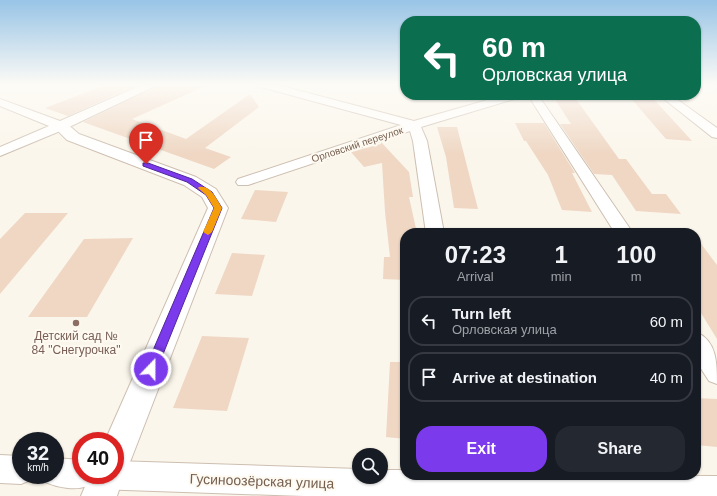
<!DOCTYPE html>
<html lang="en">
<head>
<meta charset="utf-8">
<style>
  :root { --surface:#171b24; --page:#242831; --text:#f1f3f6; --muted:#9ea1a6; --line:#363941; --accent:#7c3aed }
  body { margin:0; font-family:Helvetica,sans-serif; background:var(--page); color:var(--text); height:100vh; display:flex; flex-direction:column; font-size:15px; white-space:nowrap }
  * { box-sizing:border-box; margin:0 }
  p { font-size:13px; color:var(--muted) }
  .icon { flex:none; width:22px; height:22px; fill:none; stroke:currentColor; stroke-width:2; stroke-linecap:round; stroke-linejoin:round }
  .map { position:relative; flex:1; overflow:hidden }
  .side { position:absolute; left:400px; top:228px; width:301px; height:252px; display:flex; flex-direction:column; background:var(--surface); border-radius:16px; box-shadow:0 1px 3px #0004 }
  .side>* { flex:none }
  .hud { position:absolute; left:400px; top:16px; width:301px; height:84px; border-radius:16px; box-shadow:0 1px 3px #0004; background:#0b6e4f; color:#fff; overflow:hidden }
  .fabs { position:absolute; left:352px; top:448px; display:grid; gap:8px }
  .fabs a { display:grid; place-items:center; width:36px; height:36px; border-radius:50%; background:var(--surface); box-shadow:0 1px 3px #0004; font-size:20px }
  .speed { position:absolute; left:12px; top:432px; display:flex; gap:8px; font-size:20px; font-weight:700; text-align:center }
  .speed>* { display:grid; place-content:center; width:52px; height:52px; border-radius:50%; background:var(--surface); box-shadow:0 1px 3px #0004; line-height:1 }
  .speed small { font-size:10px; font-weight:400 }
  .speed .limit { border:6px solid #d22; background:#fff; color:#111 }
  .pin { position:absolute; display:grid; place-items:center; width:34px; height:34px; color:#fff; margin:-41px -17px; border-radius:50% 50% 50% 0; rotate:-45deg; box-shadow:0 0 4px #0007 }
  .pin .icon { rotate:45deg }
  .me { position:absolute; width:44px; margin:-22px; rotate:22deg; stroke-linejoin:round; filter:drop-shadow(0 0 3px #0008) }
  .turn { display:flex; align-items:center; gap:14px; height:84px; padding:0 16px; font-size:18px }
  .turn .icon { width:52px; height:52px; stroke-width:2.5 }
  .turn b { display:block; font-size:28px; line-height:34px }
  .eta { display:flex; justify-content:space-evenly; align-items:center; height:68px; text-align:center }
  .eta b { font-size:24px; font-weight:600; line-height:28px }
  .action { display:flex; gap:8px; margin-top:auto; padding:8px 16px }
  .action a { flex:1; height:46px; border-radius:16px; background:var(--accent); color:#fff; font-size:16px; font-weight:600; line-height:46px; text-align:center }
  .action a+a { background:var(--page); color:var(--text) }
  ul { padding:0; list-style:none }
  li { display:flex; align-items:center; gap:12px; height:50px; margin:0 8px 6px; padding:0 8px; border:2px solid var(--line); border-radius:16px }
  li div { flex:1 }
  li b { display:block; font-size:15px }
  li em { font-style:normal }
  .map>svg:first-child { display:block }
  .building { fill:#efd7c4 }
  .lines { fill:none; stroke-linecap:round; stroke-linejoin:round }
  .minor-casing { stroke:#cdbfb1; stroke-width:2 }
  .tertiary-casing { stroke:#cdbfb1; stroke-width:2 }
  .minor { fill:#fff; fill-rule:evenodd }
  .tertiary { fill:#fff; fill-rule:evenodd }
  .route { fill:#7c3aed; stroke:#51269a }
  .slow { fill:#f59e0b }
  .education-dot { fill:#8d6e63; stroke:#fefaf1; stroke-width:1.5 }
  .labels { text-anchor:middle; stroke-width:4; stroke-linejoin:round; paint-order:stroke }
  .far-street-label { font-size:10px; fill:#755f4f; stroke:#fefaf1 }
  .education-label { font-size:12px; fill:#785e54; stroke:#fefaf1 }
  .near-street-label { font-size:14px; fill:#755f4f; stroke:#fefaf1 }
</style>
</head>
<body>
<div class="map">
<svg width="717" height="496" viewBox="0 0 717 496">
  <rect width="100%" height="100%" fill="#fbf6eb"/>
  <path class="building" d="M 108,84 L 140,84 L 68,116 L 45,108 Z
    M 160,84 L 210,84 L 132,119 L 186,139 L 250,94 L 259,107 L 205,148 L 231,157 L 214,169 L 83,122 Z
    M 628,95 L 650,95 L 692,141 L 666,139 Z
    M 554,98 L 576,99 L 619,159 L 626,159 L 652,194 L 666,194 L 681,214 L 636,211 L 612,175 L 594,174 L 560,124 L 571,124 Z
    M 515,123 L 544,123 L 575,173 L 572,173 L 592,212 L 562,210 L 548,175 L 526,141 L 524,141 Z
    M 437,127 L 457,127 L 478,209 L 454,208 L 446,157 Z
    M 381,142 L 409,172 L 413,197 L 409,197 L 417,233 L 405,233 L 405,280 L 383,279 L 384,257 L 390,257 L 385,212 L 382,163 L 364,167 L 351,152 L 381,144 Z
    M 255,190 L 288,192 L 276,222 L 241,219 Z
    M 25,213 L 68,213 L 0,294 L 0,239 Z
    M 696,237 L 717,265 L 717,339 L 696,305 Z
    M 133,238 L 87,317 L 28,317 L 84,239 Z
    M 232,253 L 265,255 L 252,296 L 215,294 Z
    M 202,336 L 249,338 L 227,411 L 173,408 Z
    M 390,362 L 405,362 L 405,439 L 386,437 Z
    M 696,398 L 717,399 L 717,447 L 696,445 Z"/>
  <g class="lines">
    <g class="minor-casing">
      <path id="minor" d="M 144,84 L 159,84 L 65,129 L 0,156 L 0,147 L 49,126 L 0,106 L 0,99 L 60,121 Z
        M 256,84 L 274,84 L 414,121 L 505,95 L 522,95 L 521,97 L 421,127 L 427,141 L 444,233 L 426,233 L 413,141 L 410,131 L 248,185 L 238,185 L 236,182 L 238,179 L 401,125 L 257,86 Z
        M 528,95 L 538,95 L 633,233 L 615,233 Z
        M 659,95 L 671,95 L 717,128 L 717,138 L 712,137 Z
        M 696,332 C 717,341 717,363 717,384 L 709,381 L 696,361 Z
        M 0,455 L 21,456 L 21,475 L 33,475 L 31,480 L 21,484 L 0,483 Z
        M 55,458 L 81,460 L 81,475 L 115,475 L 115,461 L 359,469 L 359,477 L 381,477 L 381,470 L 405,470 L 405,475 L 717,476 L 717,496 L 304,496 L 96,489 L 87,486 C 75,491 57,487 45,482 L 42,475 L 55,475 Z"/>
    </g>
    <g class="tertiary-casing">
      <path id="tertiary" d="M 61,121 L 66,123 L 79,134 L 196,177 L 216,189 L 228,208 L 132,457 L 127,469 L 123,471 L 124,475 L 117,496 L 81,496 L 90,475 L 115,475 L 115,441 L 105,441 L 208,208 L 202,197 L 184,185 L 67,140 L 53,126 L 56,123 Z"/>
    </g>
    <use href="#minor" class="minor"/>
    <use href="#tertiary" class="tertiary"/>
  </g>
  <linearGradient id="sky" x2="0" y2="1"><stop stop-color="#98c4e6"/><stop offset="0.55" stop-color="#fdfbf6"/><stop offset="1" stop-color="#fdfbf6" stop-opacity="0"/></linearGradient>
  <rect width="717" height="154" fill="url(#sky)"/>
  <path class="route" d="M 143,163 L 148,163 L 192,179 L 212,192 L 222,208 L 157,369 L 156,373 L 151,375 L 147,373 L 145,369 L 214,208 L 206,195 L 187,182 L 143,166 Z"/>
  <path class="slow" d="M 199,187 C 211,185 217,200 222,208 L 212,232 L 208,235 L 203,232 L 214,208 L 206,195 L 198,188 Z"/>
  <circle class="education-dot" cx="76" cy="323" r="4"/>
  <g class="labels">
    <g class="far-street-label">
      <text transform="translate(357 144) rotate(-18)" y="4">Орловский переулок</text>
    </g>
    <g class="education-label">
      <text x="76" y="340">Детский сад №<tspan x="76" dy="14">84 "Снегурочка"</tspan></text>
    </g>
    <g class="near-street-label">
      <text transform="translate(262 481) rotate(2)" y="5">Гусиноозёрская улица</text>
    </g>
  </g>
</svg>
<div class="fabs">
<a><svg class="icon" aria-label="search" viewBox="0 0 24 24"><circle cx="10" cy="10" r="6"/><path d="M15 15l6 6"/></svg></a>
</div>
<div class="speed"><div>32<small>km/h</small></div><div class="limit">40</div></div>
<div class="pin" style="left:146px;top:164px;background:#d93025"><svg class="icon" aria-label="arrive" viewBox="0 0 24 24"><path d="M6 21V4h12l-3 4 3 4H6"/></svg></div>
<svg class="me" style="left:151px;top:369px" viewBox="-20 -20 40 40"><circle r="17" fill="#7c3aed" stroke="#fff" stroke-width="3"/><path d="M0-11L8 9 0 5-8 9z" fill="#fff"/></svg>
<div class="hud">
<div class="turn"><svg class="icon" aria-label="left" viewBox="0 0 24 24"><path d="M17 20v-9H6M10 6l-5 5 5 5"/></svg><div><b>60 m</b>Орловская улица</div></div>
</div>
<section class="side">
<div class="eta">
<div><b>07:23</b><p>Arrival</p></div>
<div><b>1</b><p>min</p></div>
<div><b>100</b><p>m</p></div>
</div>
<ul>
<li><svg class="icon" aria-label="left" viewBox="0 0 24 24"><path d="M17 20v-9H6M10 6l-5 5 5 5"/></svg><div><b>Turn left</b><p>Орловская улица</p></div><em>60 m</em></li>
<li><svg class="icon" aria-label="arrive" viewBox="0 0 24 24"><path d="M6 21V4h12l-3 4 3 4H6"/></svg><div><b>Arrive at destination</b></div><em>40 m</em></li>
</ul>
<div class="action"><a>Exit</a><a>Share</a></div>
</section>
</div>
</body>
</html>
